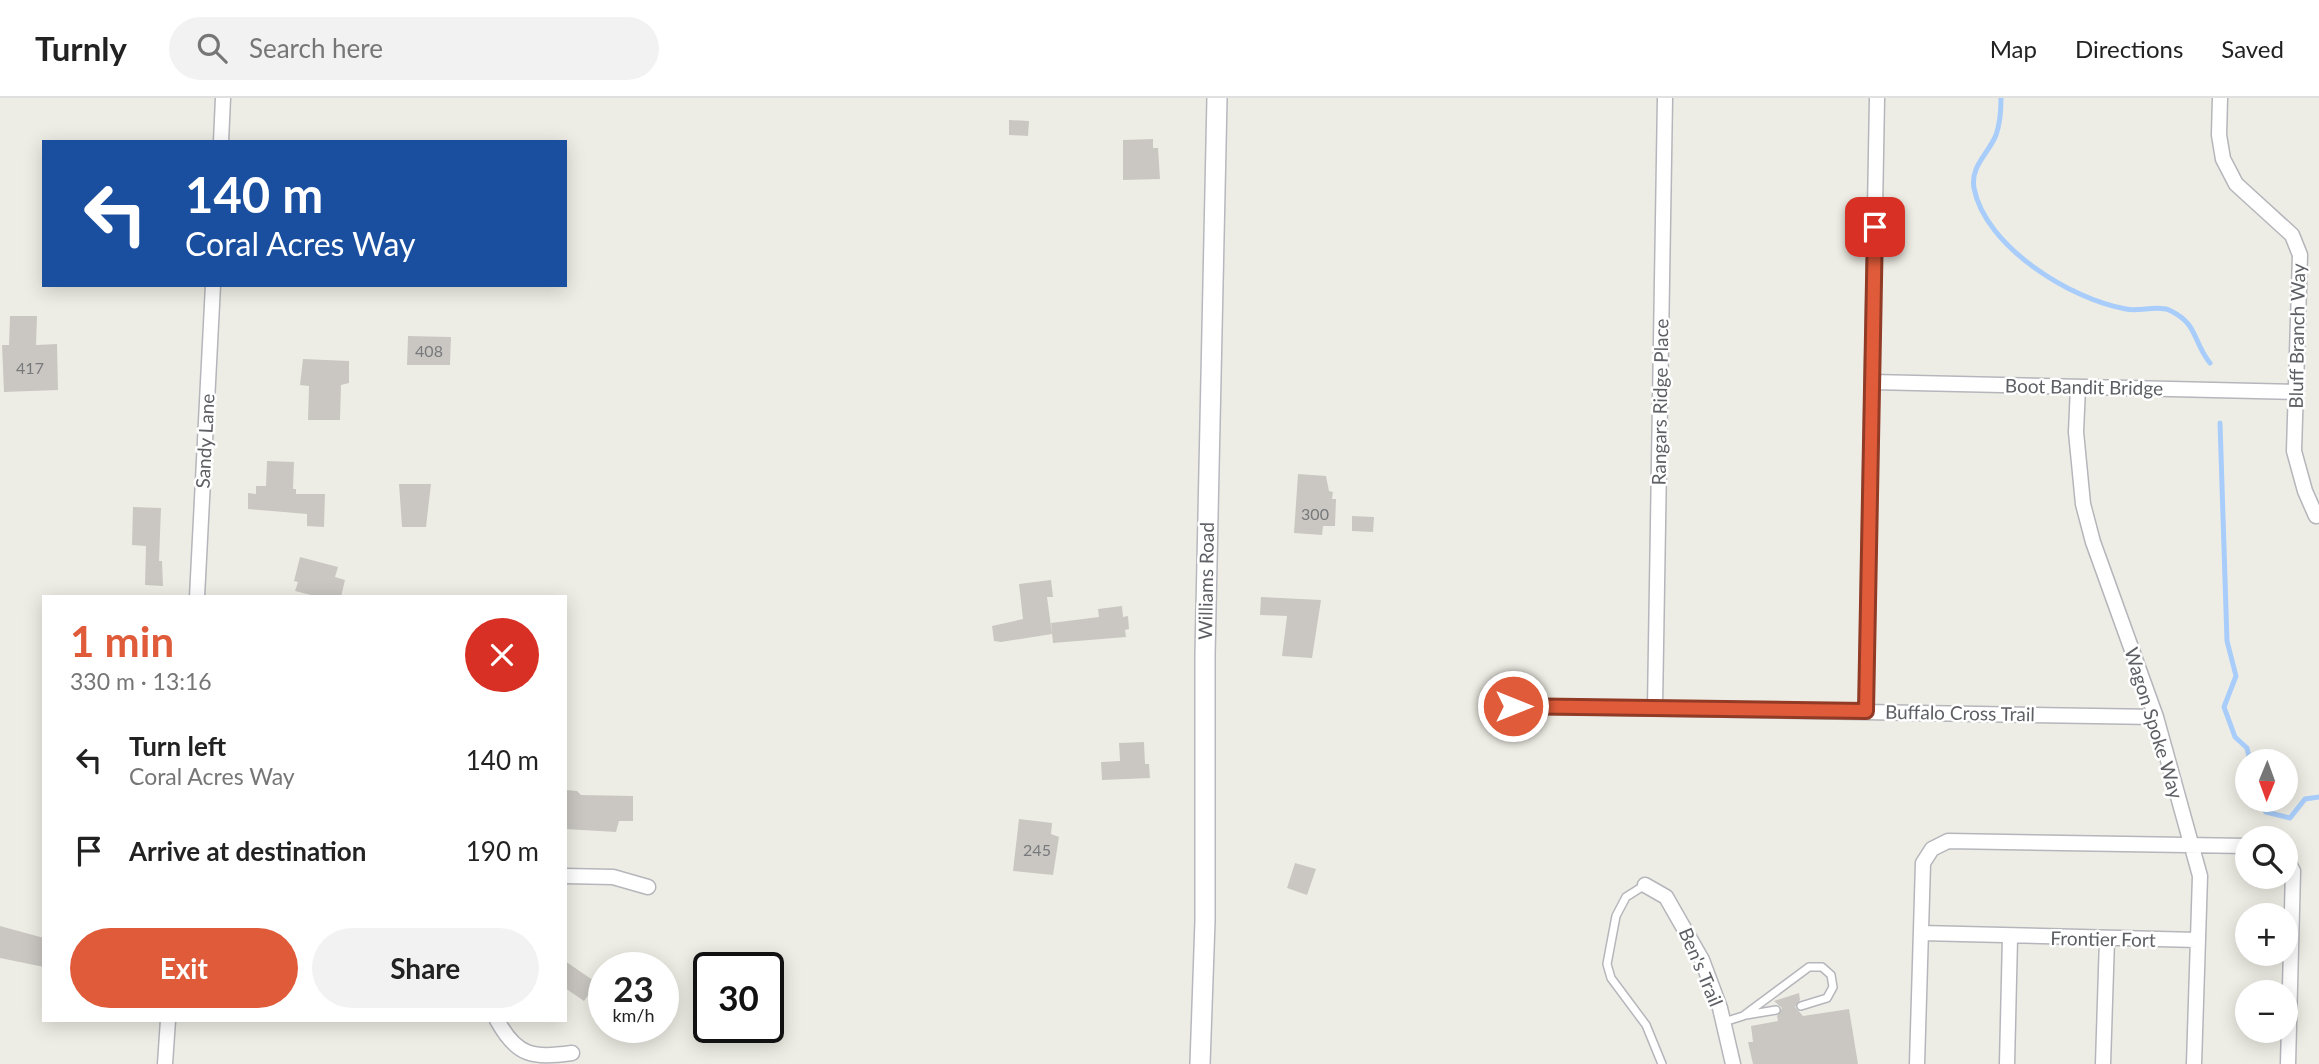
<!DOCTYPE html>
<html lang="en">
<head>
<meta charset="utf-8">
<style>
  :root { --surface:#fff; --page:#f2f2f2; --text:#222; --muted:#767676; --line:#e0e0e0; --accent:#df5b3a }
  body { margin:0; font-family:Lato,sans-serif; background:var(--page); color:var(--text); height:100vh; display:flex; flex-direction:column; font-size:26px; white-space:nowrap }
  * { box-sizing:border-box; margin:0 }
  p { font-size:23px; color:var(--muted) }
  .icon { flex:none; width:38px; height:38px; fill:none; stroke:currentColor; stroke-width:2; stroke-linecap:round; stroke-linejoin:round }
  .map { position:relative; flex:1; overflow:hidden }
  .side { position:absolute; left:42px; top:497px; width:525px; height:427px; display:flex; flex-direction:column; background:var(--surface); border-radius:0px; box-shadow:0 4px 18px #0003 }
  .side>* { flex:none }
  .banner { position:absolute; left:42px; top:42px; width:525px; height:147px; border-radius:0px; box-shadow:0 4px 18px #0003; background:#1a4fa0; color:#fff; overflow:hidden }
  .needle { width:46px; rotate:181deg }
  .tools { position:absolute; left:2235px; top:651px; display:grid; gap:14px }
  .tools a { display:grid; place-items:center; width:63px; height:63px; border-radius:50%; background:var(--surface); box-shadow:0 4px 18px #0003; font-size:35px }
  .speed { position:absolute; left:588px; top:854px; display:flex; gap:14px; font-size:35px; font-weight:700; text-align:center }
  .speed>* { display:grid; place-content:center; width:91px; height:91px; border-radius:50%; background:var(--surface); box-shadow:0 4px 18px #0003; line-height:1 }
  .speed small { font-size:18px; font-weight:400 }
  .speed .limit { border:4px solid #111; border-radius:10px; background:#fff; color:#111 }
  .pin { position:absolute; display:grid; place-items:center; width:60px; height:60px; color:#fff; margin:-30px; border-radius:14px; box-shadow:0 4px 10px #0006 }
  .me { position:absolute; width:77px; margin:-38px; rotate:90deg; stroke-linejoin:round; filter:drop-shadow(0 0 5px #0008) }
  .turn { display:flex; align-items:center; gap:24px; height:147px; padding:0 28px; font-size:32px }
  .turn .icon { width:91px; height:91px; stroke-width:2.5 }
  .turn b { display:block; font-size:49px; line-height:60px }
  .round { display:grid; place-items:center; flex:none; width:74px; height:74px; border-radius:37px; background:var(--page) }
  .overview { display:flex; align-items:center; justify-content:space-between; height:119px; padding:0 28px }
  h1 { font-size:42px; font-weight:700; line-height:52px; color:var(--accent) }
  .primary-button { display:flex; gap:14px; margin-top:auto; padding:14px 28px }
  .primary-button a { flex:1; height:80px; border-radius:42px; background:var(--accent); color:#fff; font-size:28px; font-weight:700; line-height:80px; text-align:center }
  .primary-button a+a { background:var(--page); color:var(--text) }
  ul { padding:0; list-style:none }
  li { display:flex; align-items:center; gap:21px; height:91px; padding:0 28px }
  li div { flex:1 }
  li b { display:block; font-size:26px }
  li em { font-style:normal }
  header { display:flex; align-items:center; gap:42px; box-sizing:border-box; height:98px; padding:0 35px; background:var(--surface); border-bottom:2px solid var(--line) }
  header strong { font-size:33px }
  nav { display:flex; gap:38px; margin-inline-start:auto; font-size:24px }
  .search { width:490px; height:63px; background:var(--page); display:flex; align-items:center; gap:18px; box-sizing:border-box; padding:0 24px; border-radius:38px; color:var(--muted); font-size:26px }
  .map>svg:first-child { display:block }
  .lines { fill:none; stroke-linecap:round; stroke-linejoin:round }
  .stream { stroke:#a9cdfa; stroke-width:5 }
  .building { fill:#cac7c2 }
  .lane-casing { stroke:#b5b6bb; stroke-width:10 }
  .street-casing { stroke:#b5b6bb; stroke-width:17 }
  .secondary-casing { stroke:#b6b8be; stroke-width:22 }
  .lane { stroke:#fff; stroke-width:7 }
  .street { stroke:#fff; stroke-width:14 }
  .secondary { stroke:#fff; stroke-width:19 }
  .route-casing { stroke:#913b26; stroke-width:18 }
  .route { stroke:#df5b3a; stroke-width:12 }
  .labels { text-anchor:middle; stroke-width:5; stroke-linejoin:round; paint-order:stroke }
  .number-label { font-size:16px; fill:#78797c }
  .street-label { font-size:19px; fill:#5d5f64; stroke:#fff }
</style>
</head>
<body>
<header>
<strong>Turnly</strong>
<div class="search"><svg class="icon" aria-label="search" viewBox="0 0 24 24"><circle cx="10" cy="10" r="6"/><path d="M15 15l6 6"/></svg>Search here</div>
<nav><a>Map</a><a>Directions</a><a>Saved</a></nav>
</header>
<div class="map">
<svg width="2319" height="966" viewBox="0 0 2319 966">
  <rect width="100%" height="100%" fill="#eeede5"/>
  <g class="lines">
    <path class="stream" d="M 2001,0 C 2001,11 2000,26 1996,37 C 1989,55 1970,68 1974,90 C 1985,149 2072,202 2126,211 C 2139,214 2157,207 2169,212 C 2199,226 2192,243 2210,265
      M 2220,325 L 2227,543 L 2236,578 L 2224,609 L 2235,639 L 2247,650 L 2250,663
      M 2258,702 L 2266,714 L 2290,720 L 2305,701 L 2319,699"/>
  </g>
  <path class="building" d="M 1009,22 L 1029,23 L 1028,38 L 1009,37 Z
    M 1153,41 L 1153,50 L 1158,50 L 1160,81 L 1123,82 L 1123,42 Z
    M 10,218 L 37,218 L 36,247 L 57,246 L 58,292 L 4,294 L 2,247 L 9,247 Z
    M 408,238 L 451,239 L 450,267 L 407,267 Z
    M 303,261 L 349,263 L 349,285 L 341,287 L 340,322 L 308,322 L 309,288 L 300,287 Z
    M 267,363 L 294,364 L 293,391 L 296,391 L 296,396 L 325,396 L 324,429 L 307,428 L 307,416 L 248,411 L 248,395 L 256,396 L 256,388 L 266,388 Z
    M 1298,376 L 1326,378 L 1329,393 L 1333,394 L 1332,401 L 1336,401 L 1335,428 L 1323,428 L 1322,437 L 1294,435 Z
    M 399,386 L 431,386 L 426,429 L 402,429 Z
    M 133,409 L 161,410 L 159,463 L 162,463 L 163,488 L 145,487 L 146,448 L 132,447 Z
    M 1352,418 L 1374,419 L 1373,434 L 1352,433 Z
    M 300,459 L 338,469 L 335,479 L 345,482 L 341,499 L 319,499 L 295,493 L 298,484 L 294,483 Z
    M 1051,482 L 1053,499 L 1047,499 L 1052,536 L 1001,544 L 994,543 L 992,528 L 1023,521 L 1019,486 Z
    M 1261,499 L 1321,502 L 1312,560 L 1282,558 L 1287,518 L 1260,517 Z
    M 1122,508 L 1123,519 L 1128,518 L 1129,531 L 1125,532 L 1126,539 L 1053,545 L 1051,525 L 1099,519 L 1098,511 Z
    M 1144,644 L 1145,666 L 1149,666 L 1150,680 L 1102,682 L 1101,664 L 1120,663 L 1119,645 Z
    M 566,692 L 577,693 L 581,697 L 633,698 L 633,723 L 619,723 L 616,734 L 565,731 Z
    M 1019,721 L 1052,725 L 1051,736 L 1059,739 L 1053,777 L 1013,773 Z
    M 1295,765 L 1316,771 L 1307,797 L 1287,790 Z
    M 0,828 L 44,840 L 44,869 L 0,860 Z
    M 565,863 L 597,885 L 584,903 L 565,890 Z
    M 1799,895 L 1800,902 L 1795,909 L 1803,918 L 1849,911 L 1858,966 L 1753,966 L 1748,944 L 1753,944 L 1751,928 L 1778,923 L 1777,918 L 1782,910 L 1774,903 Z"/>
  <g class="lines">
    <g class="lane-casing">
      <path id="lane" d="M 1645,787 L 1626,799 L 1616,818 L 1607,866 L 1611,880 L 1646,927 L 1662,966
        M 1746,917 L 1776,912
        M 1724,924 L 1743,918 L 1809,869 L 1822,869 L 1831,877 L 1833,889 L 1827,900 L 1801,908"/>
    </g>
    <g class="street-casing">
      <path id="street" d="M 2220,0 L 2219,37 L 2223,61 L 2236,86 L 2292,137 L 2300,157 L 2294,353 L 2305,393 L 2316,418
        M 221,44 L 223,0
        M 1872,284 L 2296,294
        M 2078,289 L 2076,334 L 2083,406 L 2093,444 L 2156,619 L 2200,778 L 2194,966
        M 197,499 L 213,187
        M 1513,608 L 2156,619
        M 1655,609 L 1665,0
        M 1866,613 L 1877,0
        M 2286,760 L 2293,773 L 2288,966
        M 565,778 L 613,779 L 648,789
        M 1645,787 L 1666,799 L 1702,862 L 1720,910 L 1733,966
        M 1921,835 L 2197,842
        M 497,922 C 517,959 533,960 572,955
        M 165,966 L 168,922
        M 1917,966 L 1923,765 L 1932,751 L 1948,743 L 2247,748
        M 2007,966 L 2010,839
        M 2103,966 L 2107,841"/>
    </g>
    <g class="secondary-casing">
      <path id="secondary" d="M 1200,966 L 1205,823 L 1205,557 L 1217,0"/>
    </g>
    <use href="#lane" class="lane"/>
    <use href="#street" class="street"/>
    <use href="#secondary" class="secondary"/>
  </g>
  <g class="lines">
    <g class="route-casing">
      <path id="route" d="M 1513,608 L 1866,613 L 1875,129"/>
    </g>
    <use href="#route" class="route"/>
  </g>
  <g class="labels">
    <g class="number-label">
      <text x="429" y="259">408</text>
      <text x="30" y="276">417</text>
      <text x="1315" y="422">300</text>
      <text x="1037" y="758">245</text>
    </g>
    <g class="street-label">
      <text transform="translate(2297 238) rotate(-89)" y="7">Bluff Branch Way</text>
      <text transform="translate(2084 289) rotate(1)" y="7">Boot Bandit Bridge</text>
      <text transform="translate(1660 304) rotate(-89)" y="7">Rangars Ridge Place</text>
      <text transform="translate(205 343) rotate(-87)" y="7">Sandy Lane</text>
      <text transform="translate(1206 483) rotate(-89)" y="7">Williams Road</text>
      <text transform="translate(1960 615) rotate(1)" y="7">Buffalo Cross Trail</text>
      <text transform="translate(2154 625) rotate(73)" y="7">Wagon Spoke Way</text>
      <text transform="translate(2103 841) rotate(1)" y="7">Frontier Fort</text>
      <text transform="translate(1701 869) rotate(67)" y="7">Ben's Trail</text>
    </g>
  </g>
</svg>
<div class="tools">
<a><svg class="needle" viewBox="-14 -14 28 28"><path d="M0-13l5 13h-10z" fill="#e53935"/><path d="M0 13l5-13h-10z" fill="#767676"/></svg></a>
<a><svg class="icon" aria-label="search" viewBox="0 0 24 24"><circle cx="10" cy="10" r="6"/><path d="M15 15l6 6"/></svg></a>
<a>+</a>
<a>−</a>
</div>
<div class="speed"><div>23<small>km/h</small></div><div class="limit">30</div></div>
<div class="pin" style="left:1875px;top:129px;background:#d93025"><svg class="icon" aria-label="arrive" viewBox="0 0 24 24"><path d="M6 21V4h12l-3 4 3 4H6"/></svg></div>
<svg class="me" style="left:1513px;top:608px" viewBox="-20 -20 40 40"><circle r="17" fill="#df5b3a" stroke="#fff" stroke-width="3"/><path d="M0-11L8 9 0 5-8 9z" fill="#fff"/></svg>
<div class="banner">
<div class="turn"><svg class="icon" aria-label="left" viewBox="0 0 24 24"><path d="M17 20v-9H6M10 6l-5 5 5 5"/></svg><div><b>140 m</b>Coral Acres Way</div></div>
</div>
<section class="side">
<div class="overview"><div><h1>1 min</h1><p>330 m · 13:16</p></div><a class="round" style="background:#d93025;color:#fff"><svg class="icon" aria-label="close" viewBox="0 0 24 24"><path d="M6 6l12 12M18 6L6 18"/></svg></a></div>
<ul>
<li><svg class="icon" aria-label="left" viewBox="0 0 24 24"><path d="M17 20v-9H6M10 6l-5 5 5 5"/></svg><div><b>Turn left</b><p>Coral Acres Way</p></div><em>140 m</em></li>
<li><svg class="icon" aria-label="arrive" viewBox="0 0 24 24"><path d="M6 21V4h12l-3 4 3 4H6"/></svg><div><b>Arrive at destination</b></div><em>190 m</em></li>
</ul>
<div class="primary-button"><a>Exit</a><a>Share</a></div>
</section>
</div>
</body>
</html>
